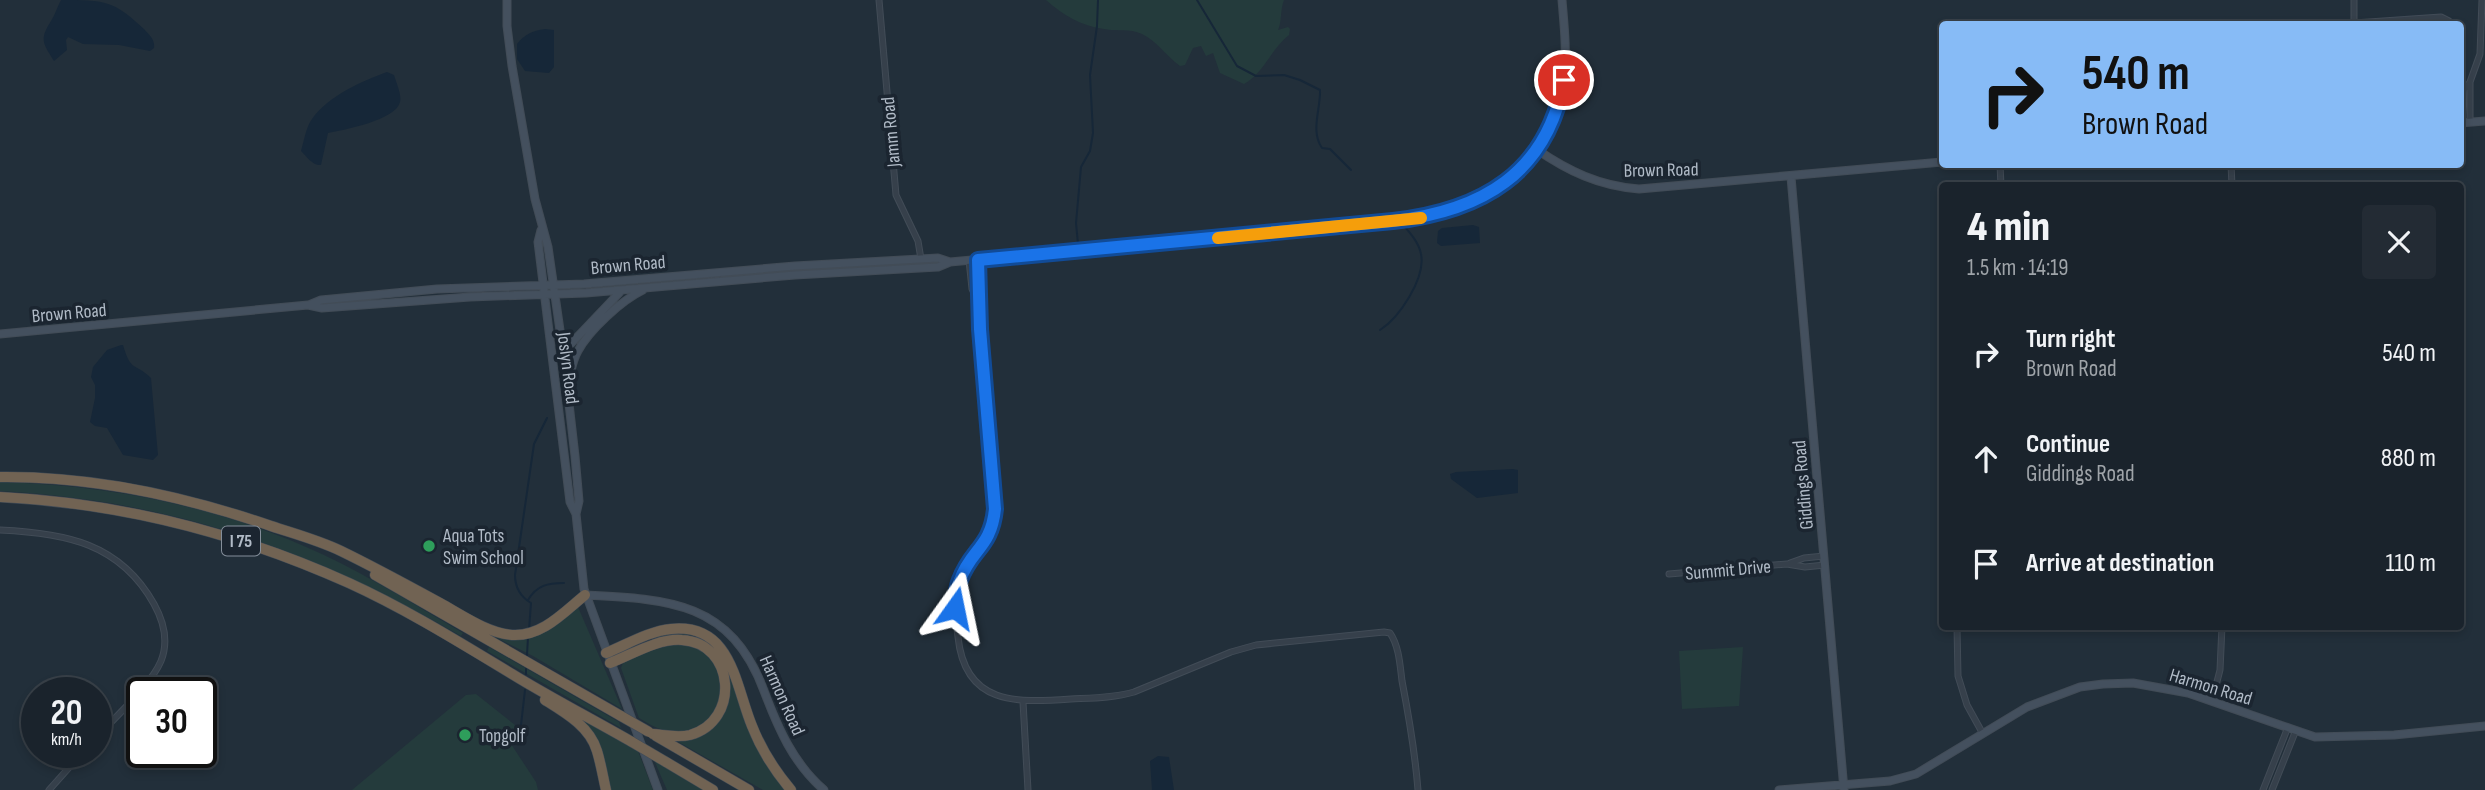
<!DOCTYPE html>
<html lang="en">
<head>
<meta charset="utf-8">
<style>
  :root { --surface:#1a232c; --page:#232b34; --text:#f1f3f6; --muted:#9fa4a9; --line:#384048 }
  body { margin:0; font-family:"Sofia Sans Condensed",sans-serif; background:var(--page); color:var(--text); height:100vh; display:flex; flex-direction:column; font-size:26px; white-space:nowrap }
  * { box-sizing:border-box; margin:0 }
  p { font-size:23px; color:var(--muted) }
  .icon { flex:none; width:38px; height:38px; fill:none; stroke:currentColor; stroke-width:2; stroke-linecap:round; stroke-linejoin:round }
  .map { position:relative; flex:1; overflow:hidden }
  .panel { position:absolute; left:1939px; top:182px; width:525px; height:448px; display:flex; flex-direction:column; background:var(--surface); border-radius:7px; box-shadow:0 4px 10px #0003,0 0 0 2px var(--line) }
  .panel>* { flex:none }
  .banner { position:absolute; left:1939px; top:21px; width:525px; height:147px; border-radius:7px; box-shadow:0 4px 10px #0003,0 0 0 2px var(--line); background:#87bbf6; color:#111; overflow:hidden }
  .speed { position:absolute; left:21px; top:677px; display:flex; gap:14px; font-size:35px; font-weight:700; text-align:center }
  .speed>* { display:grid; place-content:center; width:91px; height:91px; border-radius:50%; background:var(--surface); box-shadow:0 4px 10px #0003,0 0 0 2px var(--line); line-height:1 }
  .speed small { font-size:18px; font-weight:400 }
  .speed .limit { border:4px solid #111; border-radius:10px; background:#fff; color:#111 }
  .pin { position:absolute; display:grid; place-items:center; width:60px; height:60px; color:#fff; margin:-30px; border:4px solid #fff; border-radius:50%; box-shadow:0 2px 7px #0007 }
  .me { position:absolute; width:77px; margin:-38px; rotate:12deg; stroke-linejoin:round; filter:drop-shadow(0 0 5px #0008) }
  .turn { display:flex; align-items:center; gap:24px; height:147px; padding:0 28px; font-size:32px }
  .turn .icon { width:91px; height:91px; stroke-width:2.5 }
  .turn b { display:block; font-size:49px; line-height:60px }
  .round { display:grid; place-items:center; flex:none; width:74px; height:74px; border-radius:7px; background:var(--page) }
  .summary { display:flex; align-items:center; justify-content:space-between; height:119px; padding:0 28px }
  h1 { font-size:42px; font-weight:800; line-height:52px }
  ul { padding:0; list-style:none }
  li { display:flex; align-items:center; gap:21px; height:105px; padding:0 28px }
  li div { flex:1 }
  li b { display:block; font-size:26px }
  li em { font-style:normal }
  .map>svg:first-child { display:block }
  .green { fill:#243b3c }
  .water { fill:#162738 }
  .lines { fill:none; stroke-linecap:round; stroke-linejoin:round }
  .stream { stroke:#162738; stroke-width:2 }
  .street-casing { stroke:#424c57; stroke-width:7 }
  .secondary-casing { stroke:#424c57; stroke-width:9 }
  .highway-casing { stroke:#414b56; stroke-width:11 }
  .street { stroke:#36404b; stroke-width:5 }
  .secondary { stroke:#44505e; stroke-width:7 }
  .highway { stroke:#716353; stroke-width:10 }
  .highway-bridge-casing { stroke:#414b56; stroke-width:11; stroke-linecap:butt }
  .highway-bridge { stroke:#716353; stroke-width:10 }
  .route-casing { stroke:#114b97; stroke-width:18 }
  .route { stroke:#1a73e8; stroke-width:12 }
  .slow { stroke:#f59e0b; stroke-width:12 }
  .leisure-dot { fill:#2e9e5b; stroke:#1b2530; stroke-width:2.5 }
  .labels { text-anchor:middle; stroke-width:7; stroke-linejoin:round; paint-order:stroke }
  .shield { fill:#1b2530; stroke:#848e9a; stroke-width:2 }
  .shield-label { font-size:18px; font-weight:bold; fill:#b1bbc7 }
  .street-label { font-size:19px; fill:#b1bbc7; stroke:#1b2530 }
  .poi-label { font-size:19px; fill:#b1bbc7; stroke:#1b2530; text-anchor:start }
</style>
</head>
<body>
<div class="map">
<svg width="2485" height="790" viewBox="0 0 2485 790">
  <rect width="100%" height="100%" fill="#222f3a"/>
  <path class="green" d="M 1046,0 L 1284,0 C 1280,10 1282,22 1278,30 L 1288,27 L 1290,29 L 1289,35 C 1271,49 1264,73 1244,84 L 1220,73 L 1213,53 L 1206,56 L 1201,46 L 1193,48 L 1185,65 L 1180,66 C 1167,57 1158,42 1142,34 C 1129,28 1118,32 1104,29 C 1081,26 1063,15 1046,0 Z
    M 0,482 C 112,485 222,507 324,555 C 372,578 417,606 463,633 L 461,636 C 311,550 175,501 0,491 Z
    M 578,607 L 622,709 L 533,656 L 495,637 L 496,634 L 514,637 Z
    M 684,633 L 705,641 L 718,651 L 787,790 L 763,790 L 675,740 L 703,732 L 728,684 L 698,641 L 632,650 L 631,648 L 667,634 Z
    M 675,643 C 687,645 701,647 710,657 C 732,683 720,726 685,732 C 668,735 652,726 639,718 L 621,668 L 624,660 Z
    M 489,647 L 619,722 L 621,728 L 487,651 Z
    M 1743,647 L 1739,706 L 1682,709 L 1679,651 Z
    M 476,694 L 515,725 L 511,744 L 536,782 L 538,790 L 352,790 L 466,695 Z
    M 579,718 L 638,751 L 653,790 L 609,790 Z
    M 654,760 L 703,790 L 667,790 Z"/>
  <path class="water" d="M 61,0 C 105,0 113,0 144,29 C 150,36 155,39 154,48 L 150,51 L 119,45 L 83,44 L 68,37 L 66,40 L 67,50 L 54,61 C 43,43 39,40 51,21 C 55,15 57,7 61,0 Z
    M 545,29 L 554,30 L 554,67 L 549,73 L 525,71 L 517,59 L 517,44 C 525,34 532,31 545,29 Z
    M 387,72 L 394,75 C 396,82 402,95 400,102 C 396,120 344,130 328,133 L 321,165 C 313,166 307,157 301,151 C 304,141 306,127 312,119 C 328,96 362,81 387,72 Z
    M 1473,225 L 1479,227 L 1480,243 L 1441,246 L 1437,243 L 1438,231 L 1442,228 Z
    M 121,345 L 123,345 C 131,373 135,362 151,378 L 158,455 L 153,460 L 123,455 L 107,428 L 95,426 L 90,422 L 95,398 L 95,385 L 91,377 L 93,367 L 107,350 Z
    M 1513,469 L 1518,470 L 1518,493 L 1477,498 L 1451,479 L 1450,474 L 1456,472 Z
    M 1158,756 L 1169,757 L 1174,790 L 1152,790 L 1150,761 Z"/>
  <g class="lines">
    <path class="stream" d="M 1197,0 L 1237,66 L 1256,76 L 1284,75 L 1300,80 L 1320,90 C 1321,108 1310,131 1322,148 L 1330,149 L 1351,170
      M 1078,244 L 1076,223 L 1081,167 L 1090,151 L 1093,133 L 1090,75 L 1097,26 L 1098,0
      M 1380,330 C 1399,318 1426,278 1421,254 C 1419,243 1411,234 1404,226
      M 528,600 C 537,585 548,583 564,583
      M 529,630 L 531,603 C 521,597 515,587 515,575 L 534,444 L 547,418
      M 527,655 L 528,637
      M 526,674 L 526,669
      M 521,725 L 525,690"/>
    <g class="street-casing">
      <path id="street" d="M 879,0 L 896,195 L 918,241 L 921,259
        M 2354,23 L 2441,17 L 2449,21 L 2450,24
        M 2354,24 L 2354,0
        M 2470,122 L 2470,82
        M 2462,123 L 2464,90 L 2470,82 L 2480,54 L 2482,0
        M 2000,164 L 2001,186
        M 2231,164 L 2232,186
        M 969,260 L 972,289 L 978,301
        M 978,260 L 980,329 L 994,509 C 994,518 993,526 989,535 C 981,555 962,567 957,589 C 954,605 956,621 958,637 C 965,705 1016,703 1071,699 C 1091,698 1114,698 1134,692 L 1231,652 L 1256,645 L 1384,632 L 1390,633 C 1399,646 1400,665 1402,681 C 1409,717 1415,753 1418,790
        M 0,530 C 65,533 120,543 154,604 C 164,622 169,641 161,661 C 151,685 114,718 96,738
        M 1790,563 L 1804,558 L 1824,556
        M 1669,574 L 1787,564 L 1805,567 L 1825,565
        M 1957,627 L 1958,676 L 1967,705 L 1983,734
        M 2212,701 L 2220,670 L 2222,626
        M 1023,702 L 1028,790
        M 49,790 L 83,752
        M 2263,790 L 2288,727
        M 2272,790 L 2296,730"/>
    </g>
    <g class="secondary-casing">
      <path id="secondary" d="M 507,0 L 507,26 L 512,66 L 535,199 L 548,247 L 563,351 L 575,456 L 579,501 L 576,514 L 584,589 L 658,790
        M 2460,123 L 2485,121
        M 1536,149 C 1568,171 1599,186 1639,189 L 1942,162
        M 1791,177 L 1844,790
        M 541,230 L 538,242 L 570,502 L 576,514
        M 309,305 L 321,300 L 437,289 L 584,284 L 795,266 L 938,258 L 950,262
        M 0,334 L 308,305 L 322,308 L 470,297 L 586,293 L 795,275 L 938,267 L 950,262 L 1393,221 C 1415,219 1436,216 1456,209 C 1514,189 1557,136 1564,75 C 1567,50 1564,25 1562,0
        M 562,353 L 621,291
        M 568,383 C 571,373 572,361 578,351 C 589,330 622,300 643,290
        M 585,595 C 670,599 731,602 764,691 C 778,728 793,763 824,790
        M 1779,790 L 1890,781 L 1916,774 L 2027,707 L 2080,687 L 2103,684 L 2133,683 L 2188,693 L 2315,737 L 2394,735 L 2485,726"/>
    </g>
    <g class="highway-casing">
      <path id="highway" d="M 0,477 C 93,476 184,496 271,526 C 295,534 318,540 341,551 C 374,567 407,585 440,603 C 462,615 487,633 512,635 C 542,637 564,612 585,595
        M 0,497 C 122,503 238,533 349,583 C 406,609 459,642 512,674 C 551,698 592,719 632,742
        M 375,575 L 621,716
        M 606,653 C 626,645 649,631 671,629 C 732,623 735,685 752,726 C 761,749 775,771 791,790
        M 610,663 C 631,655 658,638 682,640 C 735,643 741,721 690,735 C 678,738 665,735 653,734
        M 545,700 C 566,713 590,727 597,751 C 601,764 603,777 606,790
        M 656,736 L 749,790
        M 666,762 L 713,790"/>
    </g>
    <use href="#street" class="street"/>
    <use href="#secondary" class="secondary"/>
    <use href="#highway" class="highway"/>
    <g class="highway-bridge-casing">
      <path id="highway-bridge" d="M 621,716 L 649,732
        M 632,742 L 666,762"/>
    </g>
    <use href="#highway-bridge" class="highway-bridge"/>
  </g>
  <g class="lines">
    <g class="route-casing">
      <path id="route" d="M 955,608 C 956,599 956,589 960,580 C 971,549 991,548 995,509 L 980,329 L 978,260 L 1393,221 C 1481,211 1547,174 1564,80"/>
    </g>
    <use href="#route" class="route"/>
    <path class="slow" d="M 1218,238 L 1421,218"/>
  </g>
  <g class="leisure-dot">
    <circle cx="429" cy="546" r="7"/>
    <circle cx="465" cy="735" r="7"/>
  </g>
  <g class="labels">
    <rect class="shield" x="222" y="526.5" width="38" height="29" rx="5"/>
    <g class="shield-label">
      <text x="241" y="547">I 75</text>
    </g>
    <g class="street-label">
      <text transform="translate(890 132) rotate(-95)" y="7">Jamm Road</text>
      <text transform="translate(1661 169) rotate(-1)" y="7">Brown Road</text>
      <text transform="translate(628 264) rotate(-5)" y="7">Brown Road</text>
      <text transform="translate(69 312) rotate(-5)" y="7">Brown Road</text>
      <text transform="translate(569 368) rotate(83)" y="7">Joslyn Road</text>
      <text transform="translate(1802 485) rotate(-95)" y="7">Giddings Road</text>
      <text transform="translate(1728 569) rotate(-5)" y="7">Summit Drive</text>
      <text transform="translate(2211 686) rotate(17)" y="7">Harmon Road</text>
      <text transform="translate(783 695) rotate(66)" y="7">Harmon Road</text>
    </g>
    <g class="poi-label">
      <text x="443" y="542">Aqua Tots<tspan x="443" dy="22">Swim School</tspan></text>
      <text x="479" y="742">Topgolf</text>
    </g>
  </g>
</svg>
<div class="speed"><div>20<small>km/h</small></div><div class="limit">30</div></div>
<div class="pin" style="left:1564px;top:80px;background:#d93025"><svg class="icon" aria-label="arrive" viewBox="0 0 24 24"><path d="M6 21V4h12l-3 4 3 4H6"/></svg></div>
<svg class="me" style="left:955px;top:608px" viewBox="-20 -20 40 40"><path d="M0-17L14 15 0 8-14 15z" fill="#1a73e8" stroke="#fff" stroke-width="4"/></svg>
<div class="banner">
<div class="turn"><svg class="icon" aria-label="right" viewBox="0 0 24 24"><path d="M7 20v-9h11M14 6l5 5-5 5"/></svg><div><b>540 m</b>Brown Road</div></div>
</div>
<section class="panel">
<div class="summary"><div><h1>4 min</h1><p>1.5 km · 14:19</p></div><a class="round"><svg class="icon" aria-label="close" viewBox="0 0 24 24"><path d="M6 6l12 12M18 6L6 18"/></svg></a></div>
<ul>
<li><svg class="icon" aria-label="right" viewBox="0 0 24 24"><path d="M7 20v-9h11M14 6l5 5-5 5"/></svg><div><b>Turn right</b><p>Brown Road</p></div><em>540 m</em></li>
<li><svg class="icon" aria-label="ahead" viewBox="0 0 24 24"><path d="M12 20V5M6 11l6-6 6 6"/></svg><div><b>Continue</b><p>Giddings Road</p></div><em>880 m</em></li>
<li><svg class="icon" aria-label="arrive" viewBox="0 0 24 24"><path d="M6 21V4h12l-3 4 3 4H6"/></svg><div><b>Arrive at destination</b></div><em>110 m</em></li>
</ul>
</section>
</div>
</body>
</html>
